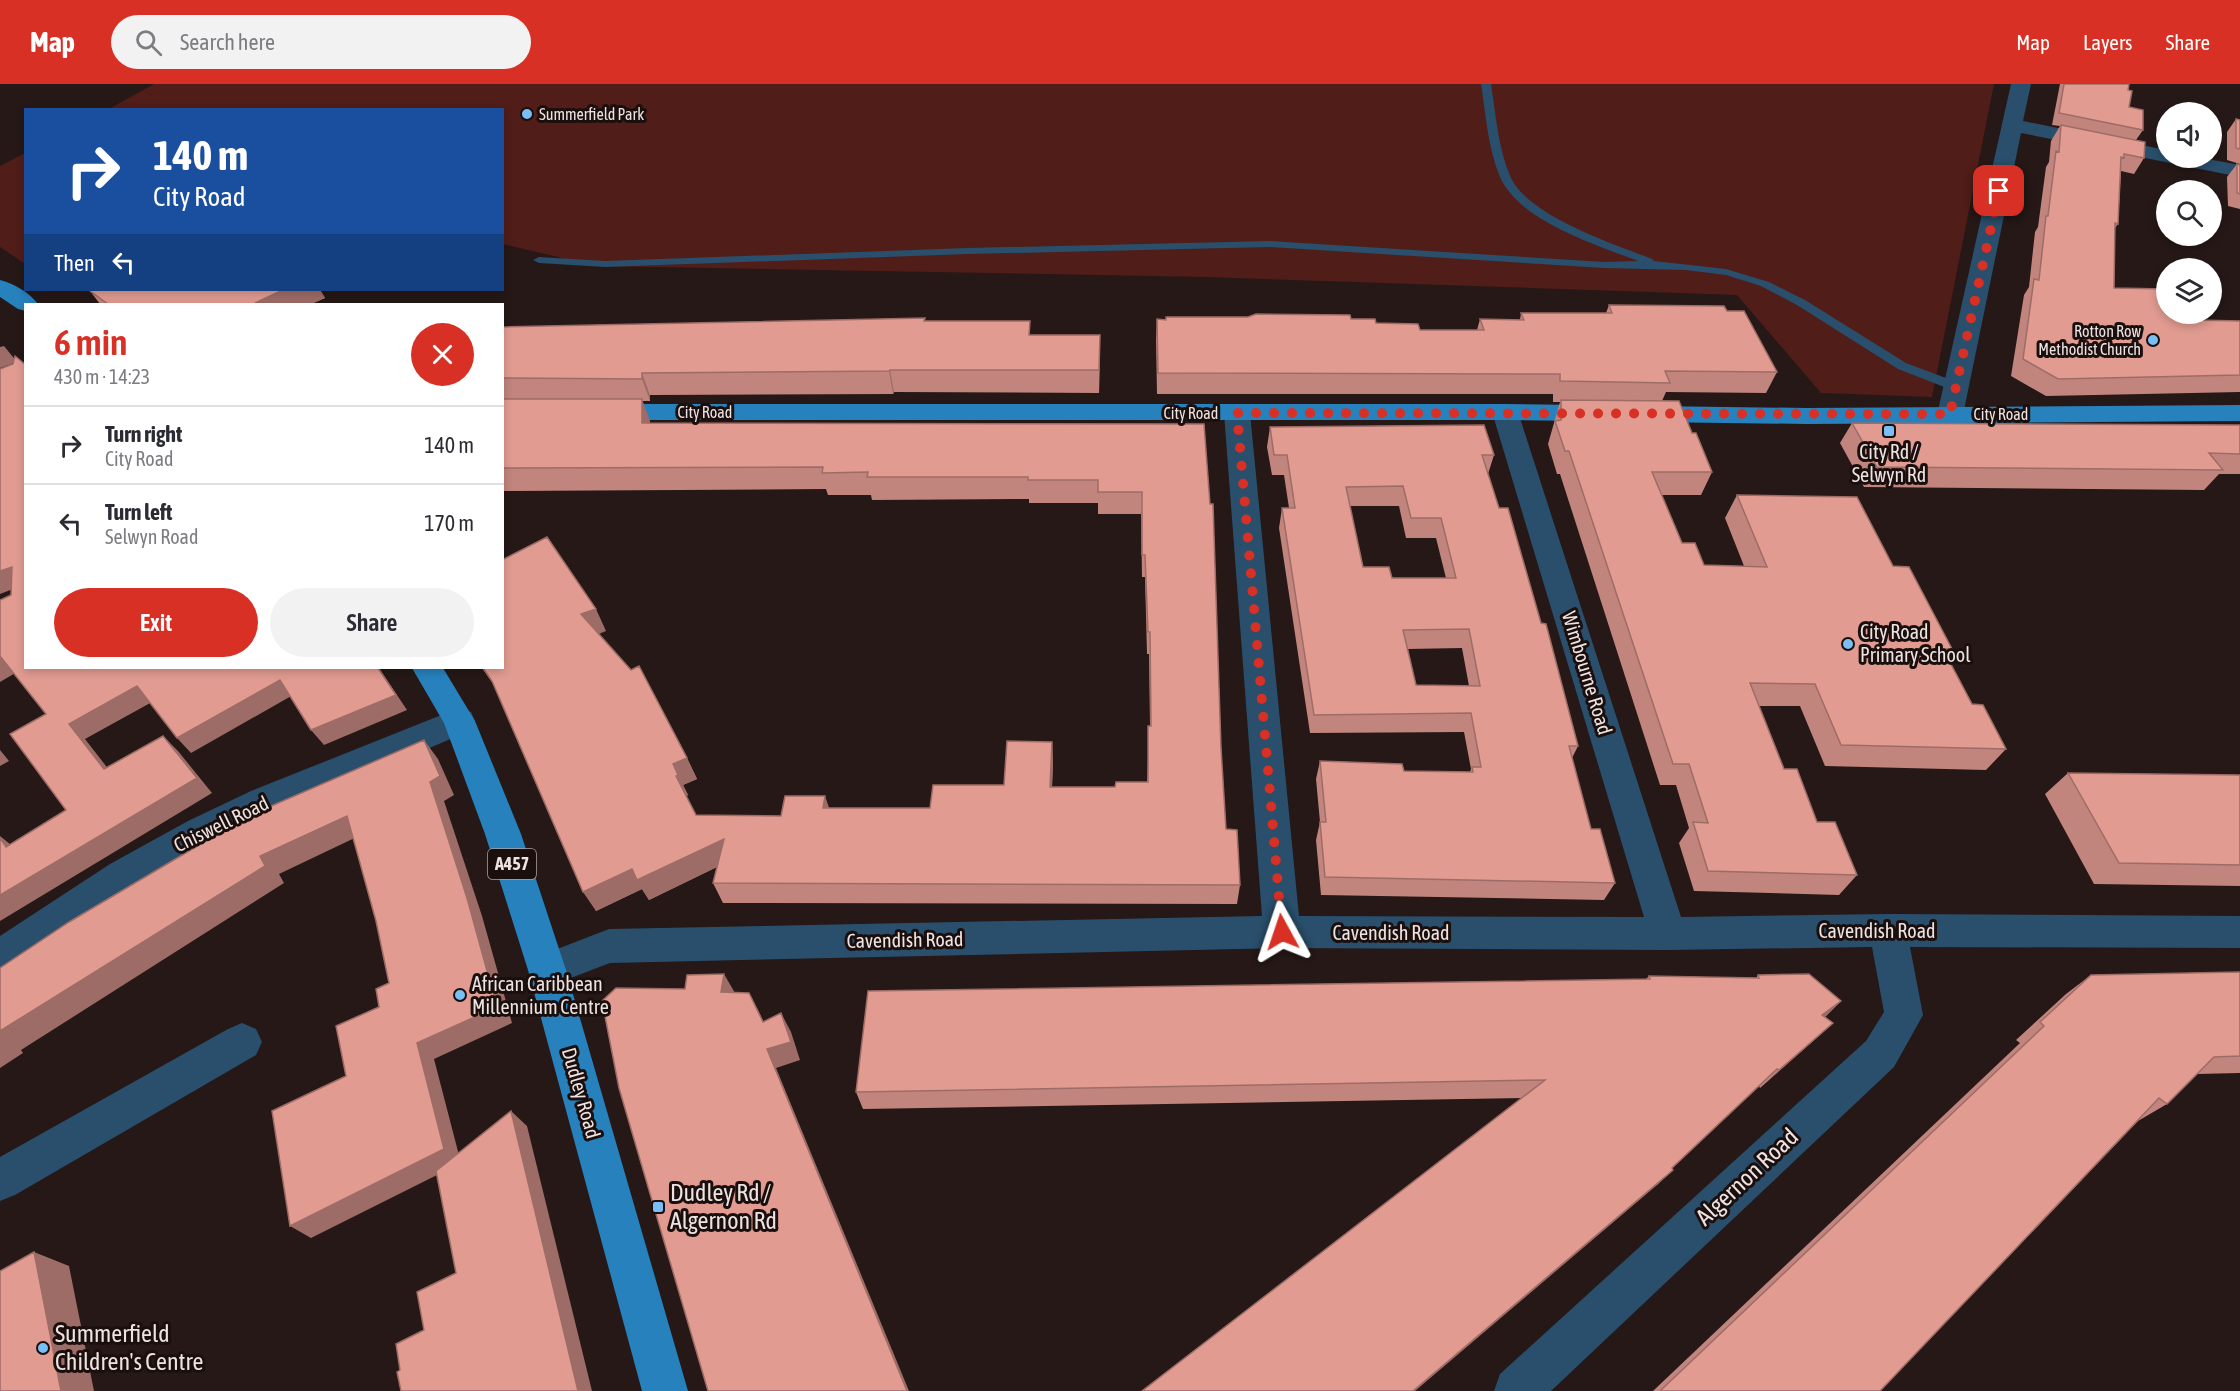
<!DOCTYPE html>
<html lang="en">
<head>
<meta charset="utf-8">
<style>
  :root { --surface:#fff; --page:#f2f2f3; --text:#2b2b33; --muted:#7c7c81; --line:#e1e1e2; --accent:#d93025 }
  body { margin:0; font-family:"Asap Condensed",sans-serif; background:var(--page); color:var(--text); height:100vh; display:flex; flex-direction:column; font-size:22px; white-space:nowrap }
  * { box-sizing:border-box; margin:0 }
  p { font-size:20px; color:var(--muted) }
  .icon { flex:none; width:33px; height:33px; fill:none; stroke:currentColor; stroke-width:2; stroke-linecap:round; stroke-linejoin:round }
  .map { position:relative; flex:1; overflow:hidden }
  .sheet { position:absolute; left:24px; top:219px; width:480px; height:366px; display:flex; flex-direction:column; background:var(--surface); border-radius:0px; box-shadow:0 3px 9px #0003 }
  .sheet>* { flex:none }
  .guide { position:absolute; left:24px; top:24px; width:480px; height:183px; border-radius:0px; box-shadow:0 3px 9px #0003; background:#1a4fa0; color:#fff; overflow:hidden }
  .tools { position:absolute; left:2156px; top:18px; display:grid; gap:12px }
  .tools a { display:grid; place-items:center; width:66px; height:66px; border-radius:50%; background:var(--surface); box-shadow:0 3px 9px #0003; font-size:30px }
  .pin { position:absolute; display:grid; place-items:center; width:51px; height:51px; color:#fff; margin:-26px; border-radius:12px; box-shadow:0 3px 9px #0006 }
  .me { position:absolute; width:66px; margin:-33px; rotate:355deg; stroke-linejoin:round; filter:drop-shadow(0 0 4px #0008) }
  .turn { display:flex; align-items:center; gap:21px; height:126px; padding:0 30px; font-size:27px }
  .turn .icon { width:78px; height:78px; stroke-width:2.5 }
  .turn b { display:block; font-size:42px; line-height:51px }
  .then { display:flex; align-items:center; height:57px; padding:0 30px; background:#0003; gap:12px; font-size:22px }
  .round { display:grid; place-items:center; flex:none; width:63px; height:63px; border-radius:32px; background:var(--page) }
  .overview { display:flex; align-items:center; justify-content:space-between; height:102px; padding:0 30px }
  h1 { font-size:36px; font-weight:600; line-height:45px; color:var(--accent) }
  .primary-button { display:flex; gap:12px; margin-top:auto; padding:12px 30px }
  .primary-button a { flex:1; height:69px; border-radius:36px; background:var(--accent); color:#fff; font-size:24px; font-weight:600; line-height:69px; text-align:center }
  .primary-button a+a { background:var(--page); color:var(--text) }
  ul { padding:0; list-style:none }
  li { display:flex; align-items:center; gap:18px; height:78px; padding:0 30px; border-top:2px solid var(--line) }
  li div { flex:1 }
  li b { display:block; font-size:22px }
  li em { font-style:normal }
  header { display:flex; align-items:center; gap:36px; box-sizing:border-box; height:84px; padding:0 30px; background:var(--accent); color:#fff }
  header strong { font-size:28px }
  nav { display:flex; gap:33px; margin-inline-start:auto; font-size:21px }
  .search { width:420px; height:54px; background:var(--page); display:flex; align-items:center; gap:15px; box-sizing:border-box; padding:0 21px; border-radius:33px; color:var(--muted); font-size:22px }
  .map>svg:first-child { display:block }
  .green { fill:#501d18 }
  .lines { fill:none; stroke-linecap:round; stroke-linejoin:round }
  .lane { fill:#294f6c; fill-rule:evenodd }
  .street { fill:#294f6c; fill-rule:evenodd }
  .primary { fill:#2781bd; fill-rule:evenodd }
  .wall { fill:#c2857d; fill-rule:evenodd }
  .shaded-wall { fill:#9e6c66 }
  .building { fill:#e19b91; stroke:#9e6c66; stroke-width:1.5; fill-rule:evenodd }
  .route { stroke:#d93025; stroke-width:10; stroke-dasharray:0 18 }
  .poi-dot { fill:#78bff7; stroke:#1b0f0d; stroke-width:2 }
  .labels { text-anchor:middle; stroke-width:6; stroke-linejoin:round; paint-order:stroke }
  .far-poi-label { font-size:16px; fill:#ede3e2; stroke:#1b0f0d; text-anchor:start }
  .far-street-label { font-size:16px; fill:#ede3e2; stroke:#1b0f0d }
  .shield { fill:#1b0f0d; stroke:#aea3a2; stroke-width:1.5 }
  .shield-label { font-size:18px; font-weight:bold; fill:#ede3e2 }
  .poi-label { font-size:20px; fill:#ede3e2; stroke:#1b0f0d; text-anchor:start }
  .street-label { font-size:20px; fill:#ede3e2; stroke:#1b0f0d }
  .near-street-label { font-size:24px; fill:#ede3e2; stroke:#1b0f0d }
  .near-poi-label { font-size:24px; fill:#ede3e2; stroke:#1b0f0d; text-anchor:start }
</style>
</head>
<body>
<header>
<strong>Map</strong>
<div class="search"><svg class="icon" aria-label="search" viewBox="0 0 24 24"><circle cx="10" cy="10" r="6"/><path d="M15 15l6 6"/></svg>Search here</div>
<nav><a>Map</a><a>Layers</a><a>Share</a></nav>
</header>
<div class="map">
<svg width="2240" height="1307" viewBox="0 0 2240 1307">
  <rect width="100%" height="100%" fill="#251816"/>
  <path class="green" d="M 154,0 L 1994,0 L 1932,313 L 1821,309 L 1737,211 L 1206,193 L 595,182 L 503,160 L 502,26 L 107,26 Z
    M 25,69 L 25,180 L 0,163 L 0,82 Z"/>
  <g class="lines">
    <path class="lane" d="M 1481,0 L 1491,0 C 1496,31 1498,65 1511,94 C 1529,132 1614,160 1652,175 L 1654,177 L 1726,185 L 1769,198 L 1805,216 L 1906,279 L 1962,300 L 1963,303 L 1957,307 L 1952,306 L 1898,285 L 1797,221 L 1761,202 L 1726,191 L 1686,186 L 1604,184 L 1270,163 L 968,170 L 605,183 L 539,179 L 533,176 L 539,173 L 605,177 L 968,164 L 1270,157 L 1604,178 L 1638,177 C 1596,161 1522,138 1501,95 C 1488,66 1486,31 1481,0 Z"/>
    <path class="street" d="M 2011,0 L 2031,0 L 2023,37 L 2166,66 L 2166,74 L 2202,74 L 2240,81 L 2240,93 L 2021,49 L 1963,331 L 1959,337 L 1950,339 L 1941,337 L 1937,331 Z
      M 1505,320 L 1514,322 L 1518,328 L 1681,833 L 1888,830 L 2240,832 L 2240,864 L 1910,863 L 1923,931 L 1894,983 L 1551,1307 L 1494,1307 L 1500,1290 L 1866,957 L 1884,928 L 1872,863 L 1668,866 L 1282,864 L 610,879 L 547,903 L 534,898 L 528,886 L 534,874 L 609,845 L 1262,832 L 1224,329 L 1228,323 L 1237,321 L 1246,323 L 1250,329 L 1299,832 L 1644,833 L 1492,328 L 1496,322 Z
      M 459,624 L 471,628 L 475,637 L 471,646 C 385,685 295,714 212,758 C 142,794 78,841 13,885 L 0,890 L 0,852 L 110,780 L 188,737 L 251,707 Z
      M 242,939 L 256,945 L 262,958 L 256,971 L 15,1111 L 0,1117 L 0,1073 L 228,945 Z"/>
    <path class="primary" d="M 0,196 C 13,199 30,209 38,220 L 26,220 L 26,227 L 18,225 L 0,213 Z
      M 601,320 L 1505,320 L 1807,324 L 2240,321 L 2240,337 L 1807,340 L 1505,336 L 601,336 L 592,334 L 588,328 L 592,322 Z
      M 412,584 L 443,584 L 475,637 L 521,750 L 566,886 L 688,1307 L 642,1307 L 528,886 L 485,750 L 444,639 Z"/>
  </g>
  <path class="wall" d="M 2060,0 L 2129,0 L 2129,23 L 2143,46 L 2136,56 L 2144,74 L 2134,90 L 2121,87 L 2118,140 L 2115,144 L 2114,204 L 2196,236 L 2240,237 L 2240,308 L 2046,312 L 2011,292 L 2024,211 L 2029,203 L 2035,148 L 2038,143 L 2046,83 L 2049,78 L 2051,57 L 2060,42 L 2052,41 Z
    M 2236,35 L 2240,36 L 2240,80 L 2227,76 L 2227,48 Z
    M 2237,80 L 2240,81 L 2240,125 L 2228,122 L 2227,93 Z
    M 93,206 L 320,206 L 325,214 L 311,220 L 100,220 L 90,207 Z
    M 1609,221 L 1727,227 L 1777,288 L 1766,309 L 1666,308 L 1662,317 L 1692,349 L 1712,388 L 1701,411 L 1662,411 L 1682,459 L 1704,481 L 1744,482 L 1725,434 L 1737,411 L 1893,482 L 1952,565 L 1946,572 L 1972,620 L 2006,665 L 1986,686 L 1825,682 L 1800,622 L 1759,622 L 1784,685 L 1817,738 L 1857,791 L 1839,811 L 1694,807 L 1679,759 L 1689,744 L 1676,701 L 1660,701 L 1560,390 L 1557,390 L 1548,360 L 1560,318 L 1553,318 L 1553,310 L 1157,310 L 1156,256 L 1157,235 L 1351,235 L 1420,246 L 1477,246 L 1480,235 L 1520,236 L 1521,229 L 1606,229 Z
    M 925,237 L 1031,251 L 1100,251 L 1099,309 L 894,308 L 893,310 L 650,311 L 650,317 L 642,317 L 650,339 L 1204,340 L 1221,664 L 1226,745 L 1240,801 L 1237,820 L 723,819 L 713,799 L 717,783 L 649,816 L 642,805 L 596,827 L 494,601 L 482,584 L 502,584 L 606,547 L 599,550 L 687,674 L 697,695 L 683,701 L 688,711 L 686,712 L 696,731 L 781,732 L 829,724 L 930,724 L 1004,701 L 1052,658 L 1053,679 L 1052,703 L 1115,703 L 1147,698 L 1150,642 L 1149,570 L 1147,570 L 1145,493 L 1142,493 L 1141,430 L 1098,430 L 1098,419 L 1029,419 L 1029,415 L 872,416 L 871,411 L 828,411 L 826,405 L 502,407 L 502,243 Z
    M 1852,339 L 2240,341 L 2240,390 L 2219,390 L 2204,406 L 1864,403 L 1840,359 Z
    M 1270,343 L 1494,371 L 1488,390 L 1499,424 L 1541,539 L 1578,662 L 1572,674 L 1591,745 L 1615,799 L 1604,816 L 1321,811 L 1316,756 L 1320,738 L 1316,695 L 1320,677 L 1404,687 L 1470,688 L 1471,685 L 1464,648 L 1310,649 L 1279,444 L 1282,424 L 1289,424 L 1284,391 L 1272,391 L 1267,363 ZM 1350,422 L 1399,422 L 1406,454 L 1436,454 L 1446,494 L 1392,494 L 1363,483 ZM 1462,564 L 1469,602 L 1416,601 L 1408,565 Z
    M 2068,689 L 2240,691 L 2240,802 L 2094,800 L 2045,710 Z
    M 2240,888 L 2240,989 L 2197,990 L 2167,1020 L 2138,1037 L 1880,1307 L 1653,1307 L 2020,959 L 2016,956 L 2066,910 L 2091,891 Z
    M 1758,891 L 1841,917 L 1825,933 L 1833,939 L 1760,1004 L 1759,1002 L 1672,1084 L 1657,1101 L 1523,1014 L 863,1025 L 856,1008 L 1646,895 L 1649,892 L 1756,894 Z"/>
  <path class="shaded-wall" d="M 283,206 L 320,206 L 325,214 L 311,220 L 256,220 L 255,219 Z
    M 1100,251 L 1100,273 L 1099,309 L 1099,286 Z
    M 4,262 L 17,278 L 0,284 L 0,263 Z
    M 890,286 L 894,308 L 893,310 L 889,287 Z
    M 642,289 L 650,311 L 650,317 L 642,295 Z
    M 642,315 L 650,337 L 650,361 L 642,339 Z
    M 12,483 L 26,500 L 0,510 L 0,487 Z
    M 596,525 L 606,547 L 592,552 L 581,530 Z
    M 0,572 L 17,588 L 0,598 Z
    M 378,584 L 379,584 L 407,626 L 324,661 L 311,646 Z
    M 280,596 L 293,611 L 191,669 L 177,654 Z
    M 137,602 L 152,618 L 85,655 L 120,700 L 104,685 L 69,640 Z
    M 163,652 L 178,667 L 212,709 L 0,837 L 0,811 Z
    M 424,656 L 438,675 L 454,711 L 444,717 L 482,832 L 512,939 L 434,975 L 461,1079 L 311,1154 L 290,1142 L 417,959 L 430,698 Z
    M 1052,658 L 1053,679 L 1051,723 L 1050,703 Z
    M 0,666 L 9,677 L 0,682 Z
    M 687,674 L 697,695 L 683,701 L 688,711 L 686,712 L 676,692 L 673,680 Z
    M 825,712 L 832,732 L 823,724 Z
    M 347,732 L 363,750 L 279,790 L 284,799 L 21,966 L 23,969 L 0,984 L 0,947 L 260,772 Z
    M 0,752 L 16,765 L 25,777 L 0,760 Z
    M 724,755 L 733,775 L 649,816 L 642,805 L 596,827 L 583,808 L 632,785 Z
    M 724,890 L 735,909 L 721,908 Z
    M 749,909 L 759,928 L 772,956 L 763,938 Z
    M 1841,917 L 1822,936 L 1822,931 Z
    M 781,929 L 791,948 L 800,976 L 776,984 L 909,1307 L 907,1307 L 767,965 Z
    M 1833,939 L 1813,957 L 1760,1004 L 1779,986 Z
    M 511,1027 L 527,1042 L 592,1307 L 578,1307 Z
    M 1673,1086 L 1657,1101 L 1415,1307 L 1413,1307 Z
    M 34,1168 L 69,1182 L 94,1307 L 61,1307 Z"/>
  <path class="building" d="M 2064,0 L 2129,0 L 2128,6 L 2132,7 L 2129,23 L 2143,26 L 2143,46 L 2059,29 Z
    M 2236,35 L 2240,36 L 2240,65 L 2236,64 Z
    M 2061,41 L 2145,58 L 2144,74 L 2124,70 L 2124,74 L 2121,73 L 2118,140 L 2115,139 L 2114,204 L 2166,205 L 2166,230 L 2190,230 L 2196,236 L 2240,237 L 2240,291 L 2058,295 L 2023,275 L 2034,195 L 2039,196 L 2046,132 L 2048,132 L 2056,67 L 2059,68 Z
    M 2237,80 L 2240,81 L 2240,110 L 2237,109 Z
    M 93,206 L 283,206 L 255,219 L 276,220 L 108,220 L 90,207 Z
    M 1609,221 L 1724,222 L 1727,227 L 1744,227 L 1777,288 L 1665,287 L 1670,299 L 1560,297 L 1560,290 L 1158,289 L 1157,235 L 1166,236 L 1166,233 L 1248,233 L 1256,230 L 1350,231 L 1351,235 L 1375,235 L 1376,239 L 1418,240 L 1420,246 L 1484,246 L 1480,235 L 1524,236 L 1521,229 L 1612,229 Z
    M 925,234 L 924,237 L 1030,237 L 1029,251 L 1100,251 L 1099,286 L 890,286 L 889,287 L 642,289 L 642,295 L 502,294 L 502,243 Z
    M 15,272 L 26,281 L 26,584 L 378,584 L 396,611 L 311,646 L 280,596 L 177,654 L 137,602 L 69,640 L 104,685 L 163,652 L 197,694 L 0,811 L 0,754 L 6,763 L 66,726 L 10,650 L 46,630 L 0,572 L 0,516 L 11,511 L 12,483 L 0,487 L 0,285 L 13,280 Z
    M 502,315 L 642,315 L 642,339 L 1204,340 L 1210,420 L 1213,420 L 1221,664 L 1226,745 L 1237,746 L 1240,801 L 713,799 L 724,755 L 637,796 L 632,785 L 583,808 L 492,597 L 483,584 L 502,584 L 502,474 L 504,475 L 547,453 L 596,525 L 581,530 L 631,586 L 639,582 L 687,674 L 673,680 L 678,691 L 676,692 L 696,731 L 781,732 L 785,712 L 825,712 L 823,724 L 930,724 L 933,701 L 1004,701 L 1007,657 L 1052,658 L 1050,703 L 1115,703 L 1116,698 L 1148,698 L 1148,642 L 1151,642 L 1150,548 L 1148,548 L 1145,471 L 1142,471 L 1142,408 L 1098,408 L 1098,396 L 1028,396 L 1028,393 L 867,393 L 868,388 L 822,389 L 823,383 L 502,384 Z
    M 1561,316 L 1679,317 L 1692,349 L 1696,349 L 1712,388 L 1652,388 L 1682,459 L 1695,459 L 1704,481 L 1767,483 L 1737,411 L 1857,413 L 1893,482 L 1909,483 L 1952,565 L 1943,565 L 1972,620 L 1983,621 L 2006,665 L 1841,661 L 1815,600 L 1750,599 L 1784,685 L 1797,685 L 1817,738 L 1835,738 L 1857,791 L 1708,787 L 1693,738 L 1708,739 L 1689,680 L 1673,680 L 1569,367 L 1565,367 L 1555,337 L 1561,336 Z
    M 1852,339 L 2240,341 L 2240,370 L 2209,369 L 2223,386 L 1877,383 Z
    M 1484,341 L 1494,371 L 1482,371 L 1499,424 L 1508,424 L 1541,539 L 1546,540 L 1578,662 L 1569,662 L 1591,745 L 1600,745 L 1615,799 L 1325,793 L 1320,738 L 1326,738 L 1320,677 L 1402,680 L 1404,687 L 1473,688 L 1472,683 L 1481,683 L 1471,629 L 1314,631 L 1282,424 L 1295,424 L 1287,371 L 1274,371 L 1270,343 ZM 1403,402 L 1411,434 L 1441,434 L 1456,494 L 1392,494 L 1389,483 L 1363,483 L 1346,403 ZM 1469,545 L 1480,602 L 1416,601 L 1403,546 Z
    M 424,656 L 440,692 L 430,698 L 467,814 L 497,923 L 417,959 L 444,1065 L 290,1142 L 272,1027 L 346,992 L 336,942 L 379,923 L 376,905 L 389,899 L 376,837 L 347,732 L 260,772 L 265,782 L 0,947 L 0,884 L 69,838 L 248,732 Z
    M 2068,689 L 2240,691 L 2240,781 L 2119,779 Z
    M 2240,888 L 2240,972 L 2214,973 L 2167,1020 L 2159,1014 L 1880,1307 L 1660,1307 L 2044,942 L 2040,938 L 2091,891 Z
    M 724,890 L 721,908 L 749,909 L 763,938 L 781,929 L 791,958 L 767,965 L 907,1307 L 708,1307 L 619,1004 L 602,917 L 616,904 L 685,905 L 687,891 Z
    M 1809,890 L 1841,917 L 1822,931 L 1833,939 L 1779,986 L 1777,985 L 1672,1084 L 1673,1086 L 1413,1307 L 1142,1307 L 1545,996 L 856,1008 L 868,907 L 1650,895 L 1649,892 L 1759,894 L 1758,891 Z
    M 511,1027 L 578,1307 L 401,1307 L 397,1288 L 400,1286 L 396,1260 L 424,1246 L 417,1208 L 456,1189 L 436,1087 Z
    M 34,1168 L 61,1307 L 0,1307 L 0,1187 Z"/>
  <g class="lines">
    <path class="route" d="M 1282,848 L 1237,329 L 1950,330 L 1999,107"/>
  </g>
  <g class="poi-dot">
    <circle cx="527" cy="30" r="6"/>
    <circle cx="2153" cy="256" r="6"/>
    <rect x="1883" y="341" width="12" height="12" rx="3"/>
    <circle cx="1848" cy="560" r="6"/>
    <circle cx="460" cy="911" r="6"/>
    <rect x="652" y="1117" width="12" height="12" rx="3"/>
    <circle cx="43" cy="1264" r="6"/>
  </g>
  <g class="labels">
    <g class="far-poi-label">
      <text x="539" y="36">Summerfield Park</text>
      <text x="2141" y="253" text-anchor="end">Rotton Row<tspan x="2141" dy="18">Methodist Church</tspan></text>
    </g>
    <g class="far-street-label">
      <text x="705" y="334">City Road</text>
      <text x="1191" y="335">City Road</text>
      <text x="2001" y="336">City Road</text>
    </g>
    <rect class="shield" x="488" y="765" width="48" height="30" rx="4.5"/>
    <g class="shield-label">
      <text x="512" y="786">A457</text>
    </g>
    <g class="poi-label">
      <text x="1889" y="375" text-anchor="middle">City Rd /<tspan x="1889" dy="23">Selwyn Rd</tspan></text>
      <text x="1860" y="555">City Road<tspan x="1860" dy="23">Primary School</tspan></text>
      <text x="472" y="907">African Caribbean<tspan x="472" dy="23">Millennium Centre</tspan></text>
    </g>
    <g class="street-label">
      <text transform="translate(1587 589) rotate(73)" y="7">Wimbourne Road</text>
      <text transform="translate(221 740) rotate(-26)" y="7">Chiswell Road</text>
      <text x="1877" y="854">Cavendish Road</text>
      <text x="1391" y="856">Cavendish Road</text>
      <text transform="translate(905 856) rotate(-1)" y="7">Cavendish Road</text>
      <text transform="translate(581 1009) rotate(74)" y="7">Dudley Road</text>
    </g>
    <g class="near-street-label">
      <text transform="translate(1747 1093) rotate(-43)" y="8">Algernon Road</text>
    </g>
    <g class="near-poi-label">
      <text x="670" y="1117">Dudley Rd /<tspan x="670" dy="28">Algernon Rd</tspan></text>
      <text x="55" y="1258">Summerfield<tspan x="55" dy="28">Children's Centre</tspan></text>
    </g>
  </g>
</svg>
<div class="tools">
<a><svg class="icon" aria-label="sound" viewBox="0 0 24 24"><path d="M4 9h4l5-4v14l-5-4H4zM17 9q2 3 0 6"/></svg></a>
<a><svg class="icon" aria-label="search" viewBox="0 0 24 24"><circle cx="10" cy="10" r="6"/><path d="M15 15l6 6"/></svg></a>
<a><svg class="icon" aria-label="layers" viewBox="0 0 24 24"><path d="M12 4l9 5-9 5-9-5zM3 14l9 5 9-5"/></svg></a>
</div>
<div class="pin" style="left:1999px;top:107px;background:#d93025"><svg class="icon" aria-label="arrive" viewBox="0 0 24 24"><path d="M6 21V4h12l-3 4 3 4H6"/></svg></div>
<svg class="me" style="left:1282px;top:848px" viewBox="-20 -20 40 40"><path d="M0-17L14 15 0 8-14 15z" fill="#d93025" stroke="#fff" stroke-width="4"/></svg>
<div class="guide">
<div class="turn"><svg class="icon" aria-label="right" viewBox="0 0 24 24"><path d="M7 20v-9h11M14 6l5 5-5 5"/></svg><div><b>140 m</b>City Road</div></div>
<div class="then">Then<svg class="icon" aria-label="left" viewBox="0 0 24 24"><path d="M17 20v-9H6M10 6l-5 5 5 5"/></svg></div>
</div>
<section class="sheet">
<div class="overview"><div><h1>6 min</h1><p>430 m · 14:23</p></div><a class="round" style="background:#d93025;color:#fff"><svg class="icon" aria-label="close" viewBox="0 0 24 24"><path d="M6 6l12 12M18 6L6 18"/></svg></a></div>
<ul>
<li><svg class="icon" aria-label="right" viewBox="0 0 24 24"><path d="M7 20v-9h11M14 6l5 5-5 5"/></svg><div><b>Turn right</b><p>City Road</p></div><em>140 m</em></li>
<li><svg class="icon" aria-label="left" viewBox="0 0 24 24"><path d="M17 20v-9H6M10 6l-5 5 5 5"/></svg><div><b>Turn left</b><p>Selwyn Road</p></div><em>170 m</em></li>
</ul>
<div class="primary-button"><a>Exit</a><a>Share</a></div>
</section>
</div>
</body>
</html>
